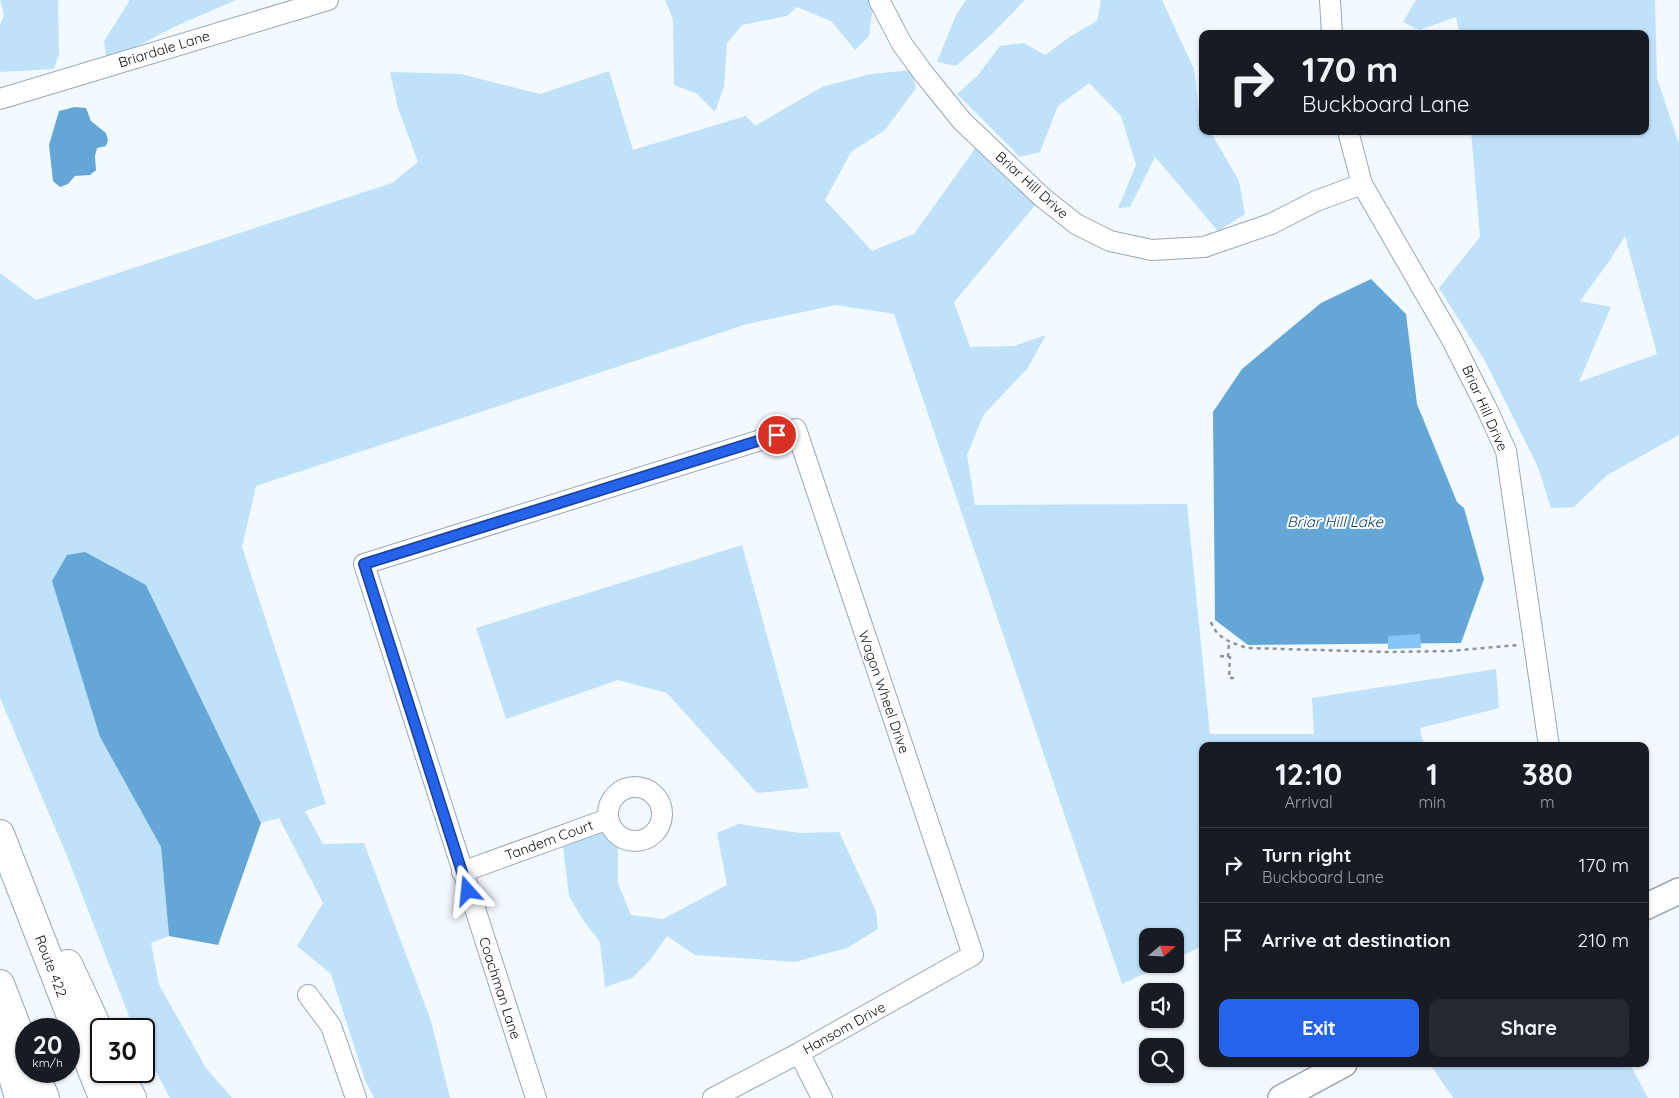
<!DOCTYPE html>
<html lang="en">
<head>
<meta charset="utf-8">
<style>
  :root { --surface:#171b24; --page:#242831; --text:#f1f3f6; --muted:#9ea1a6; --line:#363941; --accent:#2563eb }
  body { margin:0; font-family:Quicksand,sans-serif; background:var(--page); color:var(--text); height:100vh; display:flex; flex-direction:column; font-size:19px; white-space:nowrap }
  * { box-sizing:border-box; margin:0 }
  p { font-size:16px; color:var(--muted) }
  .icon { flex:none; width:28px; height:28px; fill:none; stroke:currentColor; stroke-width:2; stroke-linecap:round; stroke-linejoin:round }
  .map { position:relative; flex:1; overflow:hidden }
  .panel { position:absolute; left:1199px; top:742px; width:450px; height:325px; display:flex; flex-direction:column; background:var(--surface); border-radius:10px; box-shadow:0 1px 4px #0004 }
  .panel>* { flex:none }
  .banner { position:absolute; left:1199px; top:30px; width:450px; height:105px; border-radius:10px; box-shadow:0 1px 4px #0004; background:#171b24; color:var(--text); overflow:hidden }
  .needle { width:32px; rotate:71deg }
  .tools { position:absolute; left:1139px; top:928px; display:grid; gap:10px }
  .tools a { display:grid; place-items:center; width:45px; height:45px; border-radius:10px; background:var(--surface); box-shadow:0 1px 4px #0004; font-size:25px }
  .speed { position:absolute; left:15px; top:1018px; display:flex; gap:10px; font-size:25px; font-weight:700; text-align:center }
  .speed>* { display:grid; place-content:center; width:65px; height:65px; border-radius:50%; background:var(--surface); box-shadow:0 1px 4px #0004; line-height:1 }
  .speed small { font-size:12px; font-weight:400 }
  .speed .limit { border:2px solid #111; border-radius:8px; background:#fff; color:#111 }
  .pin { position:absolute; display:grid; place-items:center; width:42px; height:42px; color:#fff; margin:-21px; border:2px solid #fff; border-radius:50%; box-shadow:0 1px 5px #0007 }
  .me { position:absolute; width:55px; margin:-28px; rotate:342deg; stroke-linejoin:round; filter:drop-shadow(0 0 4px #0008) }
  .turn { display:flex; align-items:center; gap:18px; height:105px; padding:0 20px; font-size:22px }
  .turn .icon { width:65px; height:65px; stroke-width:2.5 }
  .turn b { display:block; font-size:35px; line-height:42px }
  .eta { display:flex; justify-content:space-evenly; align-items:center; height:85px; text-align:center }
  .eta b { font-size:30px; font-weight:700; line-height:35px }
  .action { display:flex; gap:10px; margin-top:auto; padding:10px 20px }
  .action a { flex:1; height:58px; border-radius:10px; background:var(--accent); color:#fff; font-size:20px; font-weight:700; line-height:58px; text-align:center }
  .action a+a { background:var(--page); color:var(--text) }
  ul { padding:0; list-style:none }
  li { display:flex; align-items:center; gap:15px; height:75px; padding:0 20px; border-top:1px solid var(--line) }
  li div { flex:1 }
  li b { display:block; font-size:19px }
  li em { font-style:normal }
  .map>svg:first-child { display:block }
  .green { fill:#c0e1fa; fill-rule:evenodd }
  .water { fill:#64a7d7 }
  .building { fill:#83c6f7 }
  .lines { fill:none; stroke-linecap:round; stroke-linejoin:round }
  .minor-casing { stroke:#97a8b6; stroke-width:22 }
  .major-casing { stroke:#97a8b6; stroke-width:28 }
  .highway-casing { stroke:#97a8b6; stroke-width:30 }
  .path { stroke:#8e959a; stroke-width:2.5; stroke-dasharray:4 4; stroke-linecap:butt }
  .minor { stroke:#fff; stroke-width:20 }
  .major { stroke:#fff; stroke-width:25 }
  .highway { stroke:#fff; stroke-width:28 }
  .route-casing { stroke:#184099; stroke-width:12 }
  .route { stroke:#2563eb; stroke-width:9 }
  .labels { text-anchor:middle; stroke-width:4; stroke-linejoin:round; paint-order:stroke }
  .street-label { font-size:14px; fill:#0a1014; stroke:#fff }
  .water-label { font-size:15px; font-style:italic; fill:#124666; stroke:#fff }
</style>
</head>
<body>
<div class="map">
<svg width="1679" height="1098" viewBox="0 0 1679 1098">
  <rect width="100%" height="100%" fill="#f2f9ff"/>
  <path class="green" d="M 0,0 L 58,0 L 59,54 L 54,69 L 0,72 L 0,25 L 4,15 Z
    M 130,0 L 236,0 L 176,26 L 107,62 L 104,41 Z
    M 665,0 L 871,0 L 873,7 L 869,36 L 855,50 L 831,21 L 797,7 L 787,16 L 742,25 L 727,43 L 724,87 L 715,112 L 696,93 L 674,85 L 673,20 Z
    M 966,0 L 1025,0 L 991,35 L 956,66 L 937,62 L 956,15 Z
    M 1101,0 L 1162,0 L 1194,69 L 1199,113 L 1202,118 L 1202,131 L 1210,131 L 1239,181 L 1245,214 L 1218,231 L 1155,157 L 1130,207 L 1118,208 L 1136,165 L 1121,116 L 1089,83 L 1058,106 L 1040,152 L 1020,157 L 957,94 L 978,75 L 1000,46 L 1024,43 L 1045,55 L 1071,36 L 1097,21 Z
    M 1416,0 L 1655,0 L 1657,78 L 1679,144 L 1679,435 L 1607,475 L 1574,507 L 1551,508 L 1538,467 L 1485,361 L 1439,288 L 1480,237 L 1471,131 L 1645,131 L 1645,34 L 1460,34 L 1456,17 L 1419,30 L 1403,22 ZM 1625,236 L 1657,354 L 1579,382 L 1611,307 L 1580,301 L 1610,260 Z
    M 912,70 L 916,88 L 885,130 L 851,152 L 825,200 L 872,251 L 914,234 L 982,139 L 1042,197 L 954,302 L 970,347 L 1014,346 L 1046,335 L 1027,369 L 984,414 L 967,455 L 975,505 L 1187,504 L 1210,734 L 1314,734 L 1312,698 L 1496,669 L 1499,708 L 1420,728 L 1424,746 L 1202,746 L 1202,946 L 1175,959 L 1175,936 L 1148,936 L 1148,964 L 1165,964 L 1122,984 L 894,314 L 836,305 L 747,324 L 256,486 L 242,547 L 326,804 L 305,811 L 323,844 L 364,843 L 431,1021 L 450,1098 L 374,1098 L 365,1080 L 331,974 L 297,946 L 323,903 L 279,818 L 261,823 L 146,585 L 100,737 L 161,847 L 169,936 L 151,943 L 159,985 L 206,1068 L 232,1098 L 170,1098 L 144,1049 L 144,1029 L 134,1029 L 69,861 L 0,698 L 0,273 L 36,300 L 392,183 L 418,162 L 398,108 L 390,72 L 461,74 L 540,94 L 609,71 L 633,150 L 746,116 L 755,126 L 822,87 L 871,74 Z
    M 742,545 L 809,788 L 757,793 L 667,693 L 618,680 L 506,719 L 476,628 Z
    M 739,824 L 799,833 L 839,832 L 876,911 L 878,929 L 847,948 L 795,962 L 695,955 L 667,936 L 651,959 L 632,978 L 605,987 L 600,942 L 583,920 L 569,896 L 563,847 L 597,830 L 618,846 L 618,883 L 631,915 L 663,919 L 727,885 L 717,833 Z
    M 1430,1064 L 1630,1064 L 1648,1098 L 1453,1098 Z"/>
  <path class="water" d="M 75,107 L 86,108 L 91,121 L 106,133 L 108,140 L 106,146 L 97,148 L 95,156 L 96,170 L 90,175 L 75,176 L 68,184 L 60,187 L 53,181 L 49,145 L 59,111 Z
    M 1371,279 L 1406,314 L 1417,404 L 1457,502 L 1464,508 L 1484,579 L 1461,643 L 1248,645 L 1215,620 L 1213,412 L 1242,369 L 1321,303 Z
    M 85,552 L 146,585 L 261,823 L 218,945 L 169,936 L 161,847 L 100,737 L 52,581 L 67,555 Z"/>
  <path class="building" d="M 1420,634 L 1421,648 L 1388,649 L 1388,636 Z"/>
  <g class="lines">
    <g class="minor-casing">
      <path id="minor" d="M 879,0 L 902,44 L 924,74 L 962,121 L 1042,197 L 1076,224 L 1110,241 L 1152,250 L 1204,247 L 1271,224 L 1316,201 L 1362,184
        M 1330,0 L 1332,34
        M 0,99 L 328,0
        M 1348,131 L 1362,184 L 1451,338 L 1486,407 L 1506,451 L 1549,746
        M608 814a27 27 0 1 1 54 0a27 27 0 1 1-54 0Z
        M 462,872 L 608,819
        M 308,995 L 331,1026 L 356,1098
        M 799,1053 L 822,1098
        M 536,1098 L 364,564 L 796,429 L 973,955 L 799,1053 L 713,1098"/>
    </g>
    <g class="major-casing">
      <path id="major" d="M 1645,907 L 1679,891
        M 1281,1098 L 1344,1064"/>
    </g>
    <g class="highway-casing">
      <path id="highway" d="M 0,834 L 103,1098
        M 68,964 L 101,1035
        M 0,984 L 26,1051
        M 0,1032 L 19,1098
        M 34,1071 L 45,1098
        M 118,1071 L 132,1098"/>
    </g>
    <path class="path" d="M 1211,622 C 1216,638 1232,643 1247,648 L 1388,652 L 1450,651 L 1518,645
      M 1220,656 L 1230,657 L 1229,678 L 1235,678
      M 1228,657 L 1229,642"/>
    <use href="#minor" class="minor"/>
    <use href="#major" class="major"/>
    <use href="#highway" class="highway"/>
  </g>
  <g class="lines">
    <g class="route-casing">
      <path id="route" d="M 468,891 L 364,564 L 777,435"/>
    </g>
    <use href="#route" class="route"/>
  </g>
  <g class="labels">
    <g class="street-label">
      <text transform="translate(164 49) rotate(-17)" y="5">Briardale Lane</text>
      <text transform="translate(1032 185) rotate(42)" y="5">Briar Hill Drive</text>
      <text transform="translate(1485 408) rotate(66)" y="5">Briar Hill Drive</text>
      <text transform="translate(884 692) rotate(71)" y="5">Wagon Wheel Drive</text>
      <text transform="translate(549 840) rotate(-20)" y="5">Tandem Court</text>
      <text transform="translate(51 966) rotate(69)" y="5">Route 422</text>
      <text transform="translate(500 988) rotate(72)" y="5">Coachman Lane</text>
      <text transform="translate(844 1028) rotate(-29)" y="5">Hansom Drive</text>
    </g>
    <g class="water-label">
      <text x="1335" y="527">Briar Hill Lake</text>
    </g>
  </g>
</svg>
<div class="tools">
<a><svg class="needle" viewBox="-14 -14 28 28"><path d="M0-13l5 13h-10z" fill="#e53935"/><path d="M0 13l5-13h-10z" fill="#9ea1a6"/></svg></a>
<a><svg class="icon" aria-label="sound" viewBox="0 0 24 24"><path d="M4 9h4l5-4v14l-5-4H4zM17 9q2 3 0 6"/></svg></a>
<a><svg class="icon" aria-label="search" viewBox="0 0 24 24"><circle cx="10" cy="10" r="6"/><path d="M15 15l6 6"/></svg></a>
</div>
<div class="speed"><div>20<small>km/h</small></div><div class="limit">30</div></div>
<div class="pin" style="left:777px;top:435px;background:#d93025"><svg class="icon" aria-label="arrive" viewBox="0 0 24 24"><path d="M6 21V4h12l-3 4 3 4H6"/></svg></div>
<svg class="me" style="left:468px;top:891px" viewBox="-20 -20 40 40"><path d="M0-17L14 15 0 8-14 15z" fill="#2563eb" stroke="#fff" stroke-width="4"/></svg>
<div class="banner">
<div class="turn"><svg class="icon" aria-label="right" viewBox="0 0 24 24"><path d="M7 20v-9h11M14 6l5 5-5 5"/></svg><div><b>170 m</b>Buckboard Lane</div></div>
</div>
<section class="panel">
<div class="eta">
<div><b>12:10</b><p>Arrival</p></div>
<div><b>1</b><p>min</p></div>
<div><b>380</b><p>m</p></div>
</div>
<ul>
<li><svg class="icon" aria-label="right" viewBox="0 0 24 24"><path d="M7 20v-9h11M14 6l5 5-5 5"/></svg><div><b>Turn right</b><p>Buckboard Lane</p></div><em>170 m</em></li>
<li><svg class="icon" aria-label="arrive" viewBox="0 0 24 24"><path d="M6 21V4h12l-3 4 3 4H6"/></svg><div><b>Arrive at destination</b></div><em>210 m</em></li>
</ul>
<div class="action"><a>Exit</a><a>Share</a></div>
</section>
</div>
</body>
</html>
